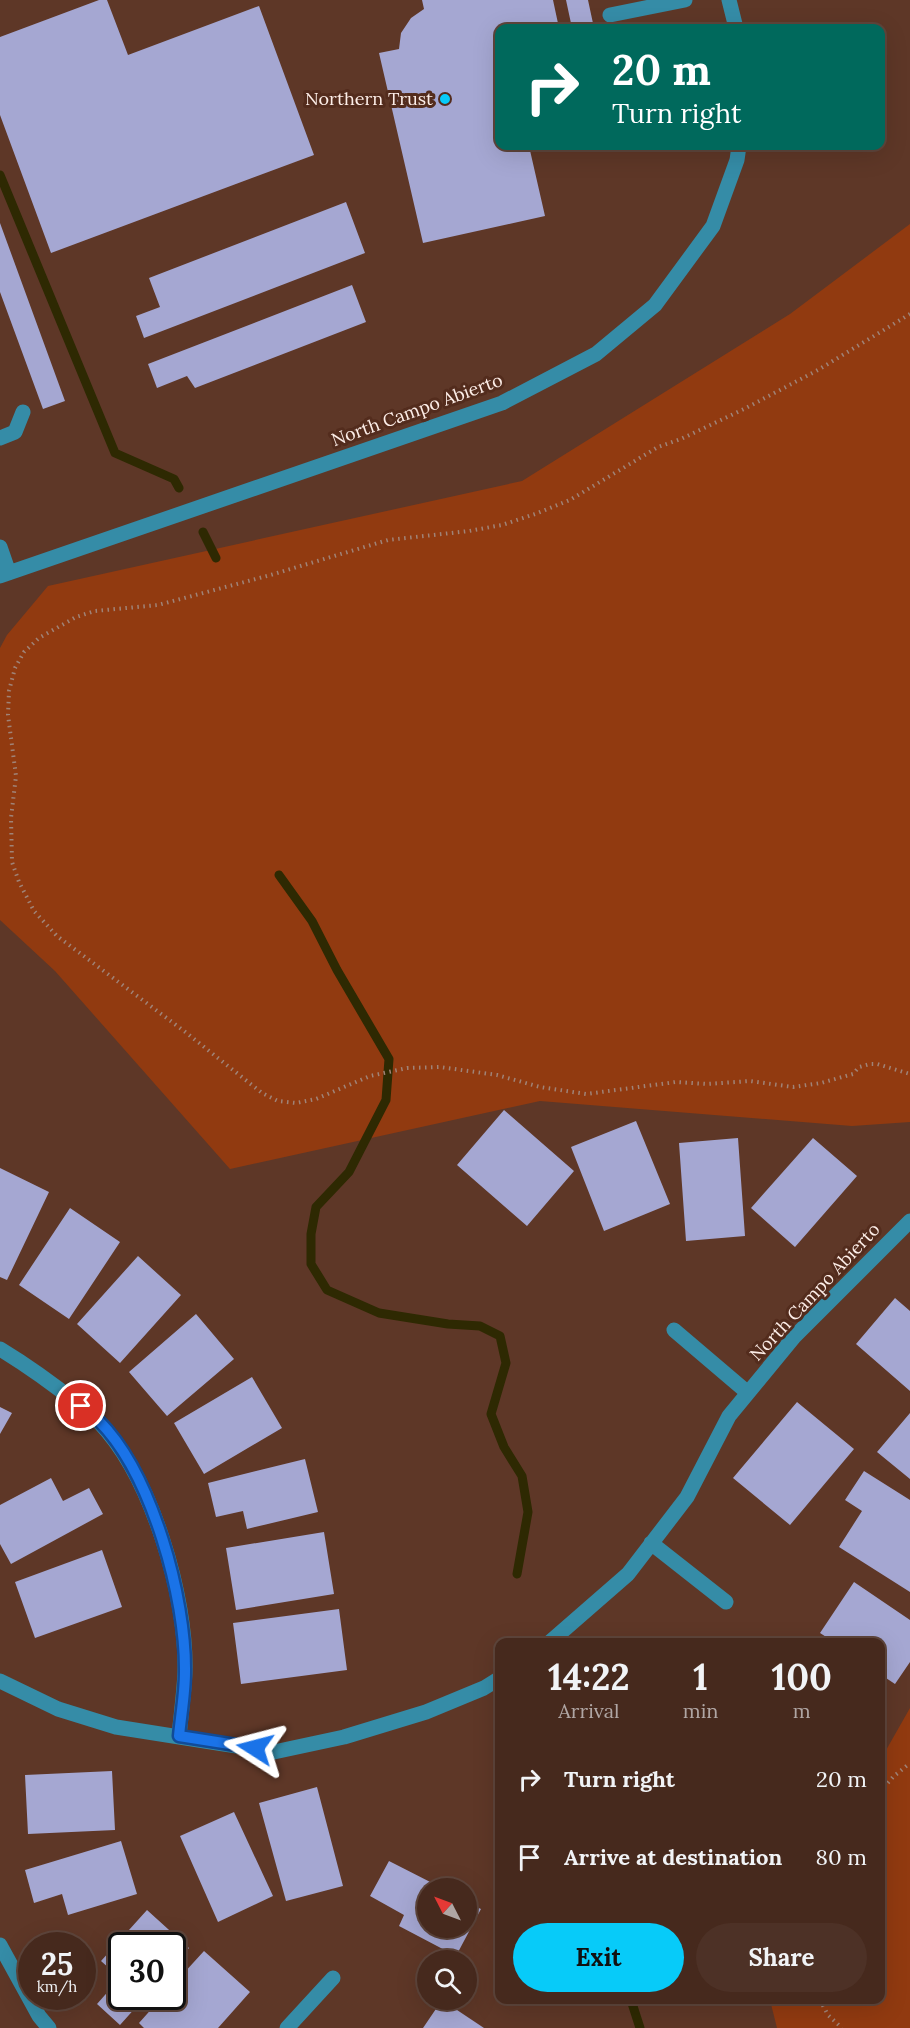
<!DOCTYPE html>
<html lang="en">
<head>
<meta charset="utf-8">
<style>
  :root { --surface:#46291d; --page:#4d3126; --text:#f1f3f6; --muted:#b0a6a4; --line:#5e453b; --accent:#07cbf9 }
  body { margin:0; font-family:Lora,serif; background:var(--page); color:var(--text); height:100vh; display:flex; flex-direction:column; font-size:22px; white-space:nowrap }
  * { box-sizing:border-box; margin:0 }
  p { font-size:20px; color:var(--muted) }
  .icon { flex:none; width:33px; height:33px; fill:none; stroke:currentColor; stroke-width:2; stroke-linecap:round; stroke-linejoin:round }
  .map { position:relative; flex:1; overflow:hidden }
  .details { position:absolute; left:495px; top:1638px; width:390px; height:366px; display:flex; flex-direction:column; background:var(--surface); border-radius:12px; box-shadow:0 6px 24px #0002,0 0 0 2px var(--line) }
  .details>* { flex:none }
  .top-card { position:absolute; left:495px; top:24px; width:390px; height:126px; border-radius:12px; box-shadow:0 6px 24px #0002,0 0 0 2px var(--line); background:#00695c; color:#fff; overflow:hidden }
  .needle { width:39px; rotate:312deg }
  .tools { position:absolute; left:417px; top:1878px; display:grid; gap:12px }
  .tools a { display:grid; place-items:center; width:60px; height:60px; border-radius:50%; background:var(--surface); box-shadow:0 6px 24px #0002,0 0 0 2px var(--line); font-size:30px }
  .speed { position:absolute; left:18px; top:1932px; display:flex; gap:12px; font-size:30px; font-weight:700; text-align:center }
  .speed>* { display:grid; place-content:center; width:78px; height:78px; border-radius:50%; background:var(--surface); box-shadow:0 6px 24px #0002,0 0 0 2px var(--line); line-height:1 }
  .speed small { font-size:15px; font-weight:400 }
  .speed .limit { border:3px solid #111; border-radius:9px; background:#fff; color:#111 }
  .pin { position:absolute; display:grid; place-items:center; width:51px; height:51px; color:#fff; margin:-26px; border:3px solid #fff; border-radius:50%; box-shadow:0 2px 6px #0007 }
  .me { position:absolute; width:66px; margin:-33px; rotate:279deg; stroke-linejoin:round; filter:drop-shadow(0 0 4px #0008) }
  .turn { display:flex; align-items:center; gap:21px; height:126px; padding:0 18px; font-size:27px }
  .turn .icon { width:78px; height:78px; stroke-width:2.5 }
  .turn b { display:block; font-size:42px; line-height:51px }
  .eta { display:flex; justify-content:space-evenly; align-items:center; height:102px; text-align:center }
  .eta b { font-size:36px; font-weight:700; line-height:42px }
  .button { display:flex; gap:12px; margin-top:auto; padding:12px 18px }
  .button a { flex:1; height:69px; border-radius:36px; background:var(--accent); color:#111; font-size:24px; font-weight:700; line-height:69px; text-align:center }
  .button a+a { background:var(--page); color:var(--text) }
  ul { padding:0; list-style:none }
  li { display:flex; align-items:center; gap:18px; height:78px; padding:0 18px }
  li div { flex:1 }
  li b { display:block; font-size:22px }
  li em { font-style:normal }
  .map>svg:first-child { display:block }
  .green { fill:#913a10 }
  .lines { fill:none; stroke-linecap:round; stroke-linejoin:round }
  .stream { stroke:#2e2902; stroke-width:9 }
  .building { fill:#a5a7d2 }
  .path { stroke:#a08377; stroke-width:4; stroke-dasharray:1.5 4.5; stroke-linecap:butt }
  .minor { stroke:#358ca7; stroke-width:15 }
  .route-casing { stroke:#114b97; stroke-width:15 }
  .route { stroke:#1a73e8; stroke-width:10 }
  .poi-dot { fill:#07cbf9; stroke:#532c1d; stroke-width:2 }
  .labels { text-anchor:middle; stroke-width:6; stroke-linejoin:round; paint-order:stroke }
  .poi-label { font-size:18px; fill:#fdeee8; stroke:#532c1d; text-anchor:end }
  .street-label { font-size:18px; fill:#fdeee8; stroke:#532c1d }
</style>
</head>
<body>
<div class="map">
<svg width="910" height="2028" viewBox="0 0 910 2028">
  <rect width="100%" height="100%" fill="#5e3727"/>
  <path class="green" d="M 910,224 L 910,1122 L 852,1126 L 540,1101 L 230,1169 L 55,971 L 0,920 L 0,648 L 7,635 L 48,586 L 522,481 L 790,314 Z
    M 910,1708 L 910,2028 L 777,2028 L 770,2000 L 880,2000 L 881,1759 Z"/>
  <g class="lines">
    <path class="stream" d="M 0,175 L 115,453 L 174,479 L 179,488
      M 203,532 L 216,558
      M 279,875 L 312,921 L 337,970 L 389,1059 L 386,1100 L 349,1172 L 316,1207 L 311,1234 L 311,1264 L 327,1290 L 379,1313 L 448,1324 L 480,1326 L 500,1336 L 506,1363 L 491,1414 L 504,1447 L 522,1476 L 528,1512 L 517,1574
      M 631,2000 L 640,2028"/>
  </g>
  <path class="building" d="M 99,0 L 107,0 L 128,55 L 259,6 L 314,155 L 51,253 L 0,115 L 0,37 Z
    M 422,0 L 553,0 L 559,28 L 500,28 L 500,146 L 529,146 L 545,216 L 423,243 L 379,53 L 399,49 L 401,33 L 411,18 L 424,9 Z
    M 566,0 L 588,0 L 594,28 L 572,28 Z
    M 346,202 L 365,253 L 144,338 L 136,316 L 160,307 L 149,278 Z
    M 0,223 L 65,401 L 43,409 L 0,292 Z
    M 352,285 L 366,322 L 195,388 L 187,376 L 157,388 L 148,364 Z
    M 504,1110 L 574,1171 L 527,1226 L 457,1165 Z
    M 636,1121 L 670,1204 L 604,1231 L 571,1147 Z
    M 738,1138 L 745,1236 L 686,1241 L 679,1143 Z
    M 813,1138 L 857,1176 L 795,1247 L 751,1208 Z
    M 0,1168 L 49,1192 L 7,1280 L 0,1277 Z
    M 70,1208 L 120,1242 L 69,1319 L 19,1285 Z
    M 138,1256 L 181,1295 L 120,1363 L 77,1324 Z
    M 895,1298 L 910,1311 L 910,1391 L 856,1344 Z
    M 196,1314 L 234,1359 L 167,1416 L 129,1372 Z
    M 252,1377 L 282,1428 L 204,1474 L 174,1423 Z
    M 797,1402 L 854,1449 L 790,1525 L 733,1478 Z
    M 0,1407 L 12,1413 L 0,1434 Z
    M 910,1413 L 910,1479 L 877,1452 Z
    M 305,1459 L 318,1512 L 247,1529 L 243,1511 L 216,1517 L 208,1483 Z
    M 864,1471 L 910,1500 L 910,1592 L 839,1547 L 862,1511 L 845,1500 Z
    M 51,1478 L 63,1501 L 89,1488 L 103,1514 L 11,1564 L 0,1544 L 0,1505 Z
    M 324,1532 L 334,1594 L 236,1610 L 226,1548 Z
    M 102,1550 L 122,1607 L 35,1638 L 15,1582 Z
    M 854,1582 L 910,1620 L 910,1662 L 895,1684 L 880,1674 L 880,1642 L 834,1642 L 820,1633 Z
    M 339,1609 L 347,1670 L 241,1684 L 233,1623 Z
    M 112,1771 L 115,1830 L 28,1834 L 25,1775 Z
    M 317,1787 L 343,1886 L 286,1901 L 259,1803 Z
    M 234,1812 L 273,1896 L 218,1922 L 180,1836 Z
    M 121,1841 L 137,1894 L 68,1915 L 62,1894 L 34,1903 L 25,1870 Z
    M 389,1861 L 442,1888 L 428,1888 L 428,1928 L 466,1928 L 466,1902 L 481,1909 L 456,1956 L 399,1926 L 404,1915 L 370,1896 Z
    M 147,1910 L 189,1948 L 172,1967 L 172,1946 L 122,1946 L 122,1996 L 146,1996 L 120,2025 L 97,2004 L 120,1978 L 101,1961 Z
    M 204,1951 L 250,1992 L 218,2028 L 144,2028 L 139,2023 L 163,1996 L 172,1996 L 172,1986 Z
    M 442,2000 L 484,2028 L 423,2028 Z"/>
  <g class="lines">
    <path class="path" d="M 910,314 L 818,370 L 744,409 L 681,439 L 658,447 L 570,500 L 535,514 L 502,525 L 469,531 L 388,540 L 267,576 L 158,605 L 95,611 L 76,617 L 39,638 L 24,652 L 15,668 L 9,691 L 8,715 L 16,776 L 11,818 L 12,862 L 19,882 L 34,911 L 57,936 L 184,1031 L 262,1093 L 278,1101 L 296,1103 L 316,1099 L 370,1076 L 407,1068 L 440,1067 L 497,1075 L 540,1087 L 586,1094 L 676,1082 L 707,1084 L 750,1081 L 793,1087 L 821,1083 L 853,1074 L 859,1067 L 870,1064 L 877,1064 L 910,1074
      M 880,1792 L 893,1777 L 910,1763
      M 820,2000 L 828,2015 L 842,2028"/>
    <path class="minor" d="M 729,0 L 736,28
      M 610,15 L 685,0
      M 0,438 L 15,432 L 23,412
      M 0,547 L 9,573
      M 0,576 L 502,403 L 596,354 L 655,305 L 713,226 L 737,160 L 739,146
      M 674,1330 L 748,1393
      M 0,1349 C 28,1366 53,1384 78,1404 C 85,1410 93,1415 99,1422 C 152,1477 187,1597 185,1672 C 184,1693 181,1715 179,1736
      M 651,1543 L 726,1602
      M 550,1642 L 628,1574 L 687,1497 L 729,1416 L 794,1337 L 910,1221
      M 0,1681 L 58,1709 L 116,1727 L 274,1752 L 344,1737 L 426,1712 L 484,1688 L 500,1678
      M 0,1945 L 39,2016 L 49,2028
      M 287,2028 L 333,1978"/>
  </g>
  <g class="lines">
    <g class="route-casing">
      <path id="route" d="M 81,1406 C 87,1411 93,1416 99,1421 C 152,1474 186,1598 185,1672 C 185,1693 181,1715 179,1736 L 255,1748"/>
    </g>
    <use href="#route" class="route"/>
  </g>
  <circle class="poi-dot" cx="445" cy="99" r="6"/>
  <g class="labels">
    <g class="poi-label">
      <text x="433" y="105">Northern Trust</text>
    </g>
    <g class="street-label">
      <text transform="translate(417 410) rotate(-20)" y="6">North Campo Abierto</text>
      <text transform="translate(815 1292) rotate(-47)" y="6">North Campo Abierto</text>
    </g>
  </g>
</svg>
<div class="tools">
<a><svg class="needle" viewBox="-14 -14 28 28"><path d="M0-13l5 13h-10z" fill="#e53935"/><path d="M0 13l5-13h-10z" fill="#b0a6a4"/></svg></a>
<a><svg class="icon" aria-label="search" viewBox="0 0 24 24"><circle cx="10" cy="10" r="6"/><path d="M15 15l6 6"/></svg></a>
</div>
<div class="speed"><div>25<small>km/h</small></div><div class="limit">30</div></div>
<div class="pin" style="left:81px;top:1406px;background:#d93025"><svg class="icon" aria-label="arrive" viewBox="0 0 24 24"><path d="M6 21V4h12l-3 4 3 4H6"/></svg></div>
<svg class="me" style="left:255px;top:1748px" viewBox="-20 -20 40 40"><path d="M0-17L14 15 0 8-14 15z" fill="#1a73e8" stroke="#fff" stroke-width="4"/></svg>
<div class="top-card">
<div class="turn"><svg class="icon" aria-label="right" viewBox="0 0 24 24"><path d="M7 20v-9h11M14 6l5 5-5 5"/></svg><div><b>20 m</b>Turn right</div></div>
</div>
<section class="details">
<div class="eta">
<div><b>14:22</b><p>Arrival</p></div>
<div><b>1</b><p>min</p></div>
<div><b>100</b><p>m</p></div>
</div>
<ul>
<li><svg class="icon" aria-label="right" viewBox="0 0 24 24"><path d="M7 20v-9h11M14 6l5 5-5 5"/></svg><div><b>Turn right</b></div><em>20 m</em></li>
<li><svg class="icon" aria-label="arrive" viewBox="0 0 24 24"><path d="M6 21V4h12l-3 4 3 4H6"/></svg><div><b>Arrive at destination</b></div><em>80 m</em></li>
</ul>
<div class="button"><a>Exit</a><a>Share</a></div>
</section>
</div>
</body>
</html>
